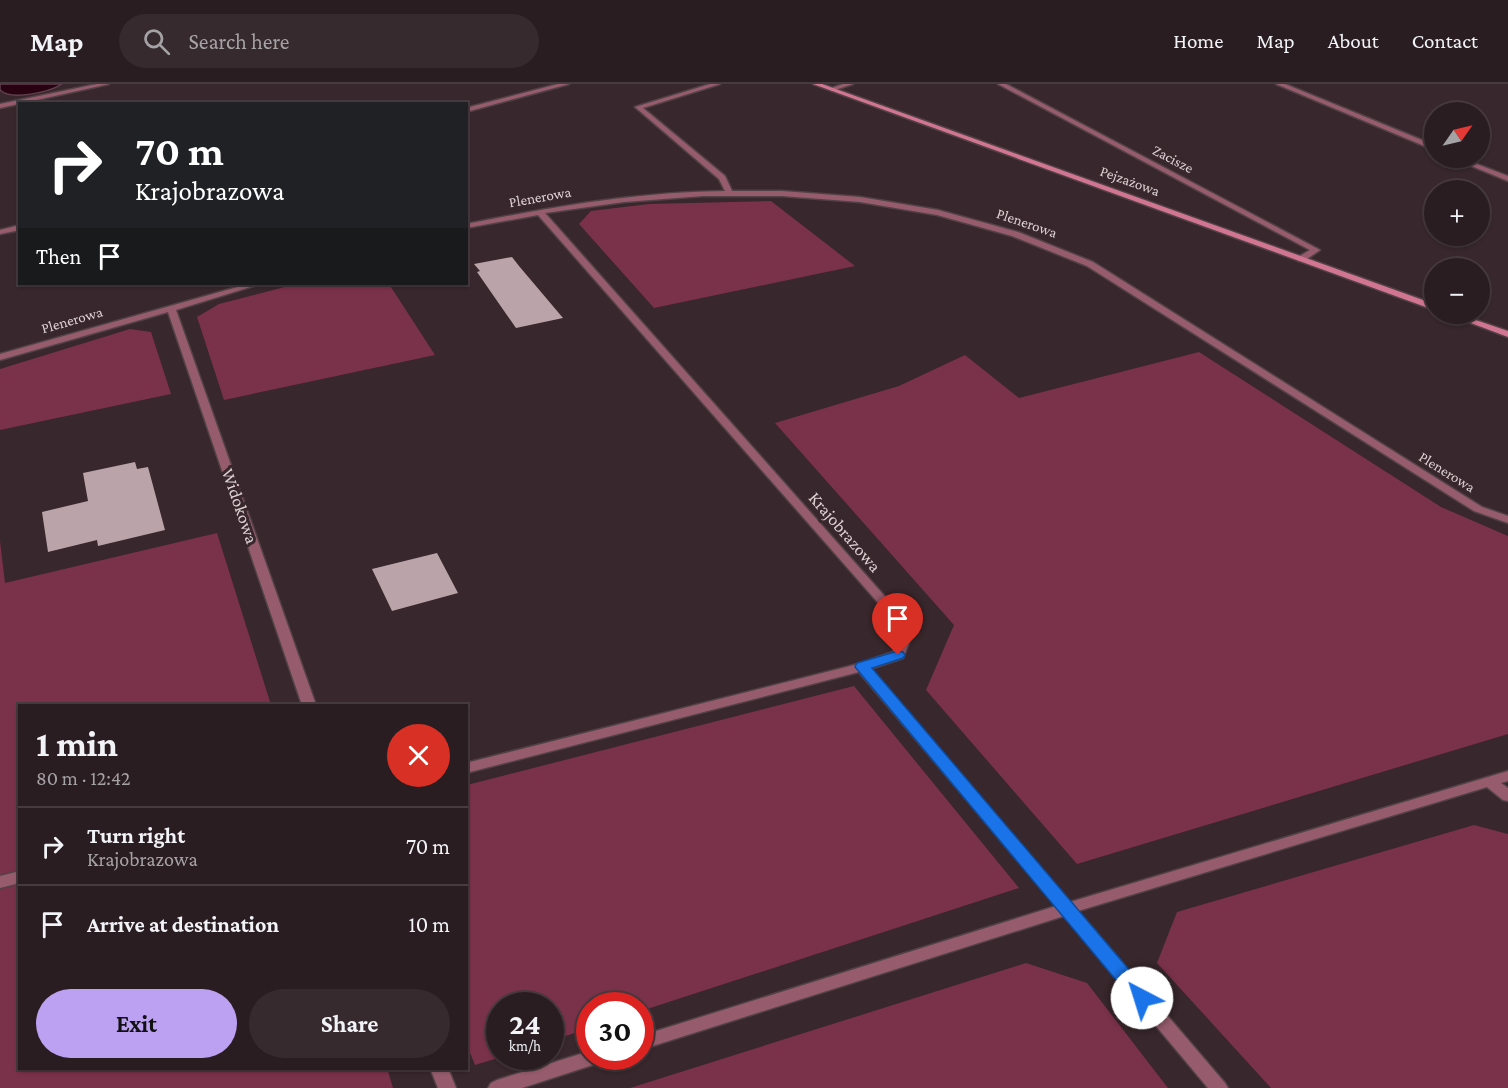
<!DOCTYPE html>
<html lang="en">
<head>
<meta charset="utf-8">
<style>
  :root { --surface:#2a1d21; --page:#362a2e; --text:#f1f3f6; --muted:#a5a2a5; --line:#463b3f; --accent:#bca0f2 }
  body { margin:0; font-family:"Crimson Pro",serif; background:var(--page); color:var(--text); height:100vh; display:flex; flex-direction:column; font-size:22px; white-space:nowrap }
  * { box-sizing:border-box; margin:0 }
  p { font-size:20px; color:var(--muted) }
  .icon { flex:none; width:33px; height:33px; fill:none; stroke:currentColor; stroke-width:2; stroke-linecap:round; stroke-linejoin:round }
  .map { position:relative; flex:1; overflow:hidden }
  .panel { position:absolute; left:18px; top:620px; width:450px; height:366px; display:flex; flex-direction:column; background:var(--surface); border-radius:0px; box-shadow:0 2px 4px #0004,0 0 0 2px var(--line) }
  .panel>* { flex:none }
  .banner { position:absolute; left:18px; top:18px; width:450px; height:183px; border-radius:0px; box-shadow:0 2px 4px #0004,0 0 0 2px var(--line); background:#202124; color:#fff; overflow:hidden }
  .needle { width:39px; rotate:56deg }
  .fabs { position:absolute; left:1424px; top:18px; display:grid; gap:12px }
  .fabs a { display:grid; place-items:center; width:66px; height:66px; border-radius:50%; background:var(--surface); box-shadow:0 2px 4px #0004,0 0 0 2px var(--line); font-size:30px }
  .speed { position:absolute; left:486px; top:908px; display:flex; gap:12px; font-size:30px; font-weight:700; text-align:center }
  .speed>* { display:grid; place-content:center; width:78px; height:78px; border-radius:50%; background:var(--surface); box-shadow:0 2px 4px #0004,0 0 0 2px var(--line); line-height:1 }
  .speed small { font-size:15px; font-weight:400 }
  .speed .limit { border:9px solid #d22; background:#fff; color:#111 }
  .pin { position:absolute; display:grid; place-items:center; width:51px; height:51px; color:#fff; margin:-62px -26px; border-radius:50% 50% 50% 0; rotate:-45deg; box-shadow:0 0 6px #0007 }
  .pin .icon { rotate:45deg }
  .me { position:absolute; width:66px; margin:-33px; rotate:320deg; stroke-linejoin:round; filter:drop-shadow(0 0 4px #0008) }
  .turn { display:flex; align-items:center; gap:21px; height:126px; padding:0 18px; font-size:27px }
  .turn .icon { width:78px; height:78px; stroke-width:2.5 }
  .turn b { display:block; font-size:42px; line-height:51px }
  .then { display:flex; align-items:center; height:57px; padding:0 18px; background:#0003; gap:12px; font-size:22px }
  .round { display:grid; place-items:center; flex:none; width:63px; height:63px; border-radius:32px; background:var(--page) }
  .headline { display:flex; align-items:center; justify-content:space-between; height:102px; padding:0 18px }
  h1 { font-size:36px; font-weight:700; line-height:45px }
  .cta { display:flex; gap:12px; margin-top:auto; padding:12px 18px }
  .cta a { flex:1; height:69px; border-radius:36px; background:var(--accent); color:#111; font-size:24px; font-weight:700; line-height:69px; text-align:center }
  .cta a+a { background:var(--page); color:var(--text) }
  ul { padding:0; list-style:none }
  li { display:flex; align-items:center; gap:18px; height:78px; padding:0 18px; border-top:2px solid var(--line) }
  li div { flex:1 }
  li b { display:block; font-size:22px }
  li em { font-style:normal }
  header { display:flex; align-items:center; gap:36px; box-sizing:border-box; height:84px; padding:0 30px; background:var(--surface); border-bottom:2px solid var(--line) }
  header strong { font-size:28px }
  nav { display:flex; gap:33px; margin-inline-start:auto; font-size:21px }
  .search { width:420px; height:54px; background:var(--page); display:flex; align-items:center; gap:15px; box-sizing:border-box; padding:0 21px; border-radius:33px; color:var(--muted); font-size:22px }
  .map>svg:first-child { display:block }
  .green { fill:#7a314a }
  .water { fill:#290211; stroke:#5f404c; stroke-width:1.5 }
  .building { fill:#baa4aa }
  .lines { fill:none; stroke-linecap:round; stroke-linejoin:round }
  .lane-casing { stroke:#524247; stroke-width:3 }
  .street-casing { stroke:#524247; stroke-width:3 }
  .secondary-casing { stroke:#524247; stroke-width:3 }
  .lane { fill:#965c6e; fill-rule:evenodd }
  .street { fill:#965c6e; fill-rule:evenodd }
  .secondary { fill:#d17592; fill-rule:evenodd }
  .route { fill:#1a73e8; stroke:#114b97; stroke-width:1.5 }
  .labels { text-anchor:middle; stroke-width:6; stroke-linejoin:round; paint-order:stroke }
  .far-street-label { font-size:15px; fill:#dcd1d4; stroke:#38272c }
  .street-label { font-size:18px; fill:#dcd1d4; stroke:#38272c }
</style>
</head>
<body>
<header>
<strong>Map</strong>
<div class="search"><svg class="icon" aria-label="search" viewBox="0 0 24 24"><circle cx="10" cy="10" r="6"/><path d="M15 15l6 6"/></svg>Search here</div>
<nav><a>Home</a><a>Map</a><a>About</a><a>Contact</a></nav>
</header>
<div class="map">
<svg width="1508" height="1004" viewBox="0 0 1508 1004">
  <rect width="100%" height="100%" fill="#38272c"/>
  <path class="green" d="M 771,117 L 855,182 L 654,224 L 579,140 L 591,127 L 649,120 Z
    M 296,200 L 389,200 L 435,271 L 224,316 L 197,233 L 219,220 Z
    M 130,245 L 151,248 L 171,310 L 0,346 L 0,285 Z
    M 1199,268 L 1441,423 L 1508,452 L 1508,650 L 1077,780 L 926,606 L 954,541 L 775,339 L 899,302 L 965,271 L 1019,314 Z
    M 217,449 L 271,621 L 20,621 L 20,984 L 387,984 L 393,1004 L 0,1004 L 0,457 L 5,499 Z
    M 854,602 L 1019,804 L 641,927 L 640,921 L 590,921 L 589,944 L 551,957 L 550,921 L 500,921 L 500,972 L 504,972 L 475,981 L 466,959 L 467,701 Z
    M 1474,741 L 1508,750 L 1508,1004 L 1271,1004 L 1157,879 L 1177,828 Z
    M 1026,879 L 1087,899 L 1168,1004 L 630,1004 Z"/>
  <path class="water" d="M 0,0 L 62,0 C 50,8 11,17 0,6 Z"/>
  <path class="building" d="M 512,173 L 519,182 L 563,234 L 516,244 L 477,188 L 480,187 L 474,180 Z
    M 135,378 L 137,385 L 148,383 L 165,446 L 98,462 L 97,456 L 48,468 L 42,428 L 88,417 L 83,389 Z
    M 437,469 L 458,509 L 392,527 L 372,485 Z"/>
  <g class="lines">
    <g class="lane-casing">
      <path id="lane" d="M 843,0 L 853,0 L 832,7 L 829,5 Z"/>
    </g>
    <g class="street-casing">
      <path id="street" d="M 97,0 L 109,0 L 0,24 L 0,20 Z
        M 558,0 L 569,0 L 466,28 L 466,24 Z
        M 710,0 L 720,0 L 643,24 L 725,92 L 732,107 L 782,107 L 860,113 L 938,126 L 1018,148 L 1093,178 L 1482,423 L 1508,432 L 1508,439 L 1474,427 L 1087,182 L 1012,152 L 937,131 L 860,118 L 782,112 L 703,112 L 624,118 L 545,129 L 912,543 L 914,546 L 903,574 L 870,585 L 1070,818 L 1508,687 L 1508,697 L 1501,699 L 1508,704 L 1508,717 L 1503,716 L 1487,703 L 1078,827 L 1225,999 L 1228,1004 L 1208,1004 L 1064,832 L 640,966 L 640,952 L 1056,822 L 859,588 L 466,689 L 466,679 L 858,580 L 893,568 L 902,546 L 538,131 L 466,144 L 466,140 C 552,123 637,108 725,107 L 719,95 L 635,23 Z
        M 998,0 L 1006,0 L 1320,166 L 1304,177 L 1298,177 L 1298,173 L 1310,166 Z
        M 1276,0 L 1285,0 L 1434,61 L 1434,66 Z
        M 1452,74 L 1461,74 L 1508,92 L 1508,97 Z
        M 20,141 L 20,146 L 0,150 L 0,146 Z
        M 248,200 L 260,200 L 176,226 L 316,621 L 302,621 L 168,228 L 0,276 L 0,270 Z
        M 20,787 L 20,799 L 0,804 L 0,792 Z
        M 590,967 L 590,972 L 608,972 L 605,977 L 522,1004 L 488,1004 L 491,999 L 497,996 Z
        M 430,984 L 448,984 L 456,1004 L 438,1004 Z"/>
    </g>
    <g class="secondary-casing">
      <path id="secondary" d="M 813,0 L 822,0 L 1434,220 L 1434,226 Z
        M 1447,230 L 1458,230 L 1508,247 L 1508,253 Z"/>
    </g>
    <use href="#lane" class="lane"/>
    <use href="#street" class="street"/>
    <use href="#secondary" class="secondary"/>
  </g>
  <path class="route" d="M 898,567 L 903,568 L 905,571 L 903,574 L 872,584 L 1149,909 L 1152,914 L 1149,920 L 1142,922 L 1136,920 L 855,583 L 857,579 Z"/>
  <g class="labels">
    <g class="far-street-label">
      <text transform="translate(1173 75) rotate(28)" y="5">Zacisze</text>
      <text transform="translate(1130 97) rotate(20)" y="5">Pejzażowa</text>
      <text transform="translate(540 113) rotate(-10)" y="5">Plenerowa</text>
      <text transform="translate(1027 139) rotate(19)" y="5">Plenerowa</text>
      <text transform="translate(72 236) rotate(-16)" y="5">Plenerowa</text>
      <text transform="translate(1447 388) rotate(32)" y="5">Plenerowa</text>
    </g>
    <g class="street-label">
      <text transform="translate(240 422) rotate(71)" y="6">Widokowa</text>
      <text transform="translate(845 448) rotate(49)" y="6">Krajobrazowa</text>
    </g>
  </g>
</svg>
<div class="fabs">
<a><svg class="needle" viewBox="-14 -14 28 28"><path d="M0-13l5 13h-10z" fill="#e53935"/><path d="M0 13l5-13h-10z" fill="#a5a2a5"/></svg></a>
<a>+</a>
<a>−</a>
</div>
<div class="speed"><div>24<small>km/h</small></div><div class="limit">30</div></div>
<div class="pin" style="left:898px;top:571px;background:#d93025"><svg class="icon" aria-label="arrive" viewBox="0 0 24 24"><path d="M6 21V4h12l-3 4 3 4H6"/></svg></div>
<svg class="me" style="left:1142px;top:914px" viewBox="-20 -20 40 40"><circle r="19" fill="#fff"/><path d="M0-13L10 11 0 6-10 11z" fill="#1a73e8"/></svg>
<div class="banner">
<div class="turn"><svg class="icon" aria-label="right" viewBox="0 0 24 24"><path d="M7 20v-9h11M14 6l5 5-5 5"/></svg><div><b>70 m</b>Krajobrazowa</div></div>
<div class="then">Then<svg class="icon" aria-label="arrive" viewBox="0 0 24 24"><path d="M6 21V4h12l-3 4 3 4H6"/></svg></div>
</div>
<section class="panel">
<div class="headline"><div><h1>1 min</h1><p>80 m · 12:42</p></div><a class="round" style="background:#d93025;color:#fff"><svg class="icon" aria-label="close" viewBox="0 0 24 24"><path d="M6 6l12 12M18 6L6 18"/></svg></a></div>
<ul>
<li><svg class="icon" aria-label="right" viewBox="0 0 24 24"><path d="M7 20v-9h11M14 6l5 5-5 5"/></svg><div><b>Turn right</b><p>Krajobrazowa</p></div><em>70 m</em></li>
<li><svg class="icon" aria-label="arrive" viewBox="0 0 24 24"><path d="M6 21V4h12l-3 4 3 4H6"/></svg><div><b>Arrive at destination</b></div><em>10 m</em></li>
</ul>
<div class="cta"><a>Exit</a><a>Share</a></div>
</section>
</div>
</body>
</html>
